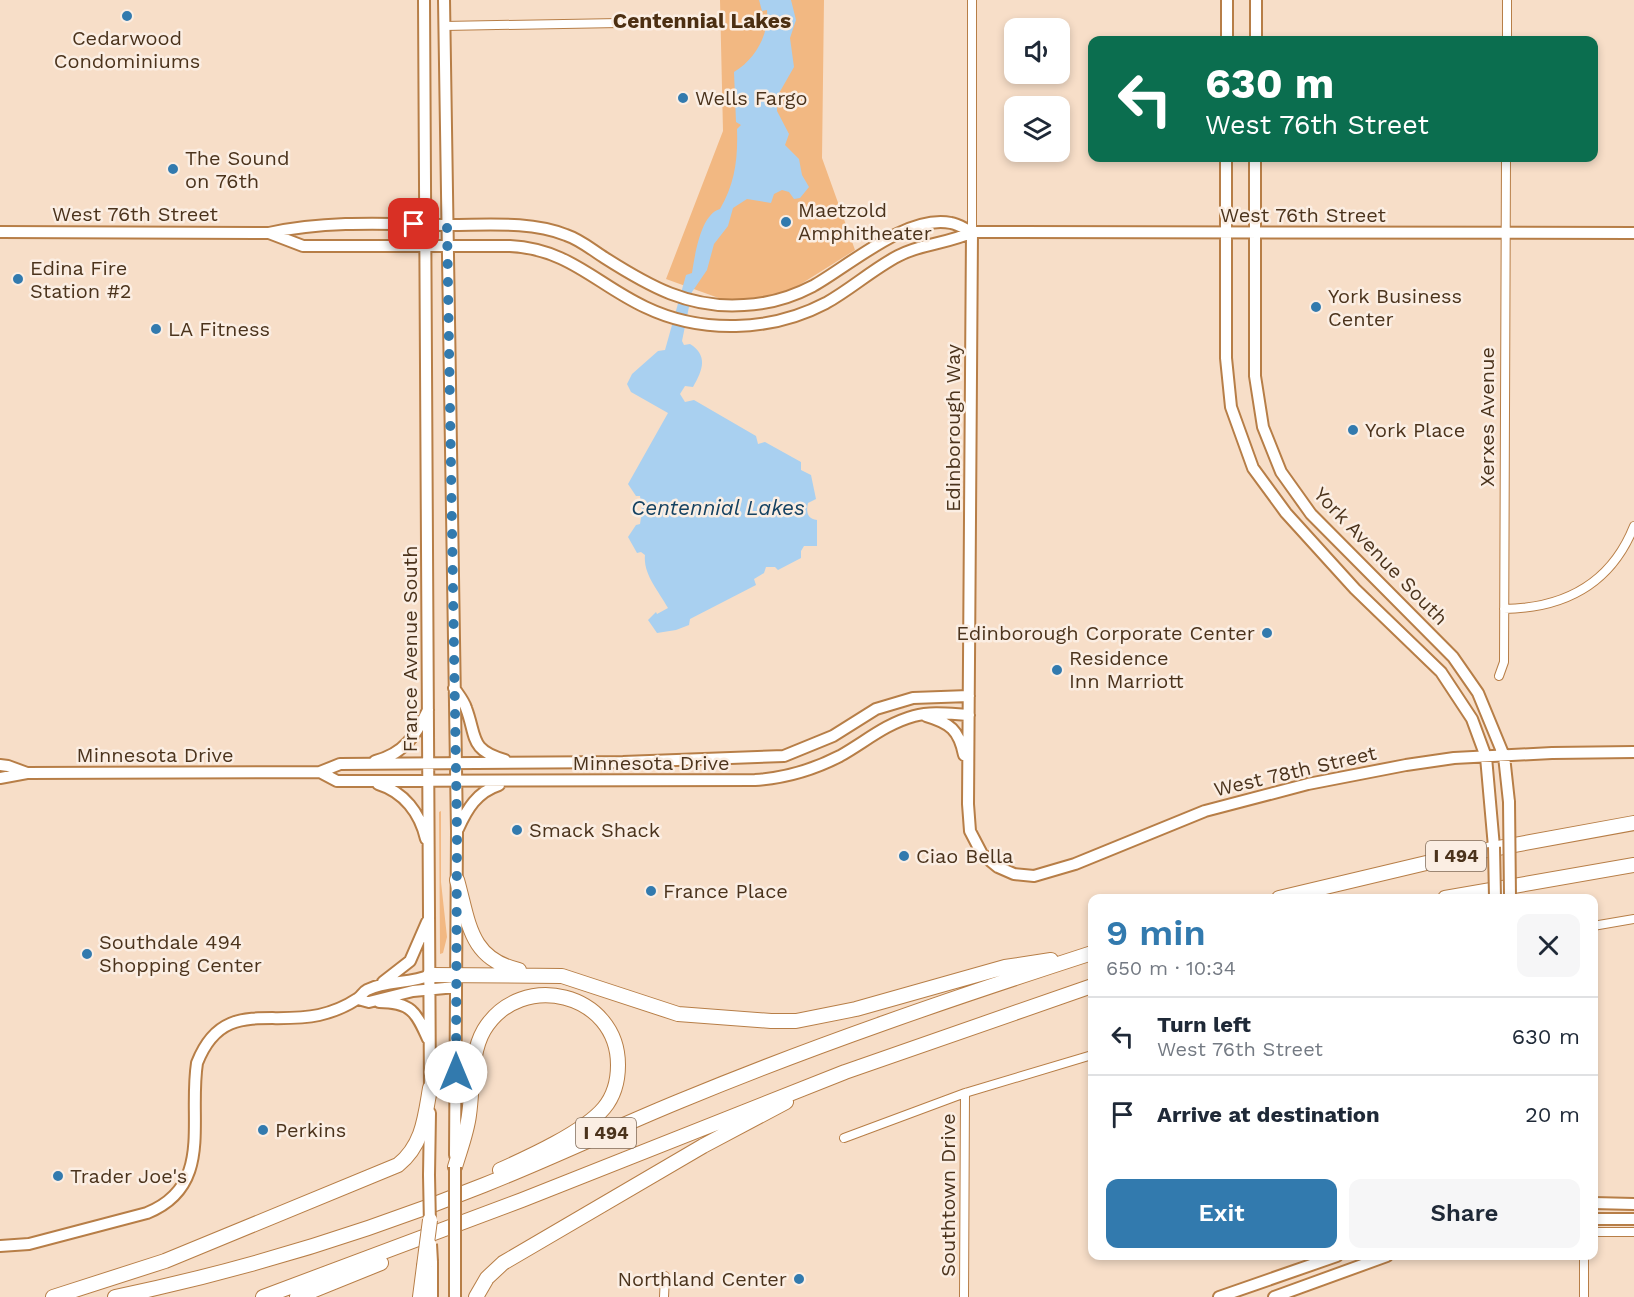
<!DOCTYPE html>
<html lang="en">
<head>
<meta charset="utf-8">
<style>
  :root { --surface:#fff; --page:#f6f6f7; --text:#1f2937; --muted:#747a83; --line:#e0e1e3; --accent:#327aae }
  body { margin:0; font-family:"Work Sans",sans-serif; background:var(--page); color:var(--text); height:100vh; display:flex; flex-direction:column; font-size:22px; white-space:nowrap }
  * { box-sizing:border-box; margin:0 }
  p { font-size:20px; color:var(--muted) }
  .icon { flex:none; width:33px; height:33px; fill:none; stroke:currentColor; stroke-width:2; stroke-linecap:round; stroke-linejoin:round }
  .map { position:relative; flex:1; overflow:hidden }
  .sheet { position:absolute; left:1088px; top:894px; width:510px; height:366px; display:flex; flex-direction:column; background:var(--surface); border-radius:12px; box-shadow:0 3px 9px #0003 }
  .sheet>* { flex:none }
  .top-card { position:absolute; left:1088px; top:36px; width:510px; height:126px; border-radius:12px; box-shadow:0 3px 9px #0003; background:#0b6e4f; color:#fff; overflow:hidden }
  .buttons { position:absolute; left:1004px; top:18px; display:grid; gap:12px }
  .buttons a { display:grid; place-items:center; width:66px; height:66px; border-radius:12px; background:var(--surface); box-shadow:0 3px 9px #0003; font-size:30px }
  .pin { position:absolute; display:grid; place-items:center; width:51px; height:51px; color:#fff; margin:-26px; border-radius:12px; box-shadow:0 3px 9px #0006 }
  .me { position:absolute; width:66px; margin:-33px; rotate:0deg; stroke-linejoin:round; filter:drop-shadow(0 0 4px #0008) }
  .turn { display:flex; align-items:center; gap:21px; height:126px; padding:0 18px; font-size:27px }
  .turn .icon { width:78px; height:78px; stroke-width:2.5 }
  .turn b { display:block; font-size:42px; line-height:51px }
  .round { display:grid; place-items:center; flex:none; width:63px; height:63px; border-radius:12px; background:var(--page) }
  .headline { display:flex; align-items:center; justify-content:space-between; height:102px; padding:0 18px }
  h1 { font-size:36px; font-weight:600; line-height:45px; color:var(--accent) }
  .cta { display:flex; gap:12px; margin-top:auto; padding:12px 18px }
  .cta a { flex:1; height:69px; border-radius:12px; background:var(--accent); color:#fff; font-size:24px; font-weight:600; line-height:69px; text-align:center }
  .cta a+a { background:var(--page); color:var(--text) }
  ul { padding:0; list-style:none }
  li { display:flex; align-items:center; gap:18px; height:78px; padding:0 18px; border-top:2px solid var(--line) }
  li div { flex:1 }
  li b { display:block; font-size:22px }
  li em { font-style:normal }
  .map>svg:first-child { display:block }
  .green { fill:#f2b882 }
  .water { fill:#a9d0f0 }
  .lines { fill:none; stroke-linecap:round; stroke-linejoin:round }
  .street-casing { stroke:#b77e47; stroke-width:10 }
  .secondary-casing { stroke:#b77e47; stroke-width:14 }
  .highway-casing { stroke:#b77e47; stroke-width:16 }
  .street { stroke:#fff; stroke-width:8 }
  .secondary { stroke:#fff; stroke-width:10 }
  .highway { stroke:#fff; stroke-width:14 }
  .secondary-bridge-casing { stroke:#b77e47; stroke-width:14; stroke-linecap:butt }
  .highway-bridge-casing { stroke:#b77e47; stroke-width:16; stroke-linecap:butt }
  .secondary-bridge { stroke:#fff; stroke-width:10 }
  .highway-bridge { stroke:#fff; stroke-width:14 }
  .route { stroke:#327aae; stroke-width:10; stroke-dasharray:0 18 }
  .poi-dot { fill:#327aae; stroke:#fbeee3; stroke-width:2 }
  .labels { text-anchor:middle; stroke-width:5; stroke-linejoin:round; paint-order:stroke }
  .shield { fill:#fbeee3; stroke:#806b58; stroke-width:1.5 }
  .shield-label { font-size:18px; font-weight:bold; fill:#4b331c }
  .poi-label { font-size:20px; fill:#4b331c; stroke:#fbeee3; text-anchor:start }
  .street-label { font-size:20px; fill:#4b331c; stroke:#fbeee3 }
  .neighbourhood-label { font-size:21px; font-weight:bold; fill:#4c2f12; stroke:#fbeee3 }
  .water-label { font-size:21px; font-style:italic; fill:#154262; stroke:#fbeee3 }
</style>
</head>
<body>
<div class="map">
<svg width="1634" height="1297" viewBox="0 0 1634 1297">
  <rect width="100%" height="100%" fill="#f7dec8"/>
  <path class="green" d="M 720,0 L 824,0 L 822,158 L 855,250 L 785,294 L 727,301 L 666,279 L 723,131 Z
    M 441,811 L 441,882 L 447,937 L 443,953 L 440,954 L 439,812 Z"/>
  <path class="water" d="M 759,0 L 791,0 L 796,20 L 790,38 L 794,67 L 778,95 L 777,111 L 789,134 L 785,145 L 799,159 L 802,175 L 809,187 L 800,198 L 794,199 L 789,192 L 782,190 L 774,194 L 771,203 L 747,199 L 733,208 L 728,226 L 714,244 L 707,270 L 692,292 L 682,341 L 684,345 L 690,344 C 709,356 702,371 693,387 L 685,386 L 680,394 L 685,402 L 694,400 L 756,436 L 758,444 L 765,442 L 801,462 L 801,470 L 811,475 L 816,499 L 808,503 C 806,511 807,519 817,520 L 817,546 L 804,546 L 801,551 L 801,558 L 778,570 L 775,567 L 766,567 L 764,573 L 754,579 L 756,585 L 690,619 L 689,625 L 676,630 L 657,633 L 648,620 L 656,612 L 657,614 L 668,608 C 658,590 643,574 645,555 L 641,552 L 637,553 L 628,537 L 636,525 L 640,524 L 642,511 L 640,496 L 636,496 L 628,484 L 668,413 L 631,392 L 627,384 L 632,374 L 658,351 L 665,350 L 686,275 L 692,273 C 695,254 701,214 720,209 C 735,183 738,159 737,129 L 741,125 L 736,122 L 734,72 C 756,59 769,34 767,10 L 762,11 Z"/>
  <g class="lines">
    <g class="street-casing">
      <path id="street" d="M 444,26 L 675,22
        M 1507,40 L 1507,0
        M 972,232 L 972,0
        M 1504,609 C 1564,608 1611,584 1634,526
        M 1499,676 L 1504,662 L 1506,158
        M 1593,926 L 1634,919
        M 844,1138 L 965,1093
        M 1593,1232 L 1634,1232
        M 664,1297 L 665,1276
        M 964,1297 L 965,1093 L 1092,1055
        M 1584,1297 L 1584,1256"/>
    </g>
    <g class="secondary-casing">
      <path id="secondary" d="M 424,0 L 430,1095
        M 444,0 L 457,832 L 455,1155
        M 1227,40 L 1227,0
        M 1256,40 L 1256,0
        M 1226,158 L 1226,358 L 1231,407 L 1253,468 L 1286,513 L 1355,589 L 1441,672 L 1472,719 L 1486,757 L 1494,847
        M 1255,158 L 1255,376 L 1263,427 L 1281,472 L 1311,514 L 1453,657 L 1478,693 L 1504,756 L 1509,802
        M 0,232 L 269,233 C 329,220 389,224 450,225 C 488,225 530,221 566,235 C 581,240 592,250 605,258 C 649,286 689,309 744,305 C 768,304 792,297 813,286 C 849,266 907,214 951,223 C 958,224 965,229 972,232 L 1634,233
        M 972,232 L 968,804 L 970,831 L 982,854 L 998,867 L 1014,874 L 1034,876 L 1075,864 L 1205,811 L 1308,784 L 1406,765 L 1454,758 L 1552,753 L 1634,752
        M 269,233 L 303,246 L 510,246 C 569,249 596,284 645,307 C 701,334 771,332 826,303 C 851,289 873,269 898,256 C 922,243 948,244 972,232
        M 454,688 C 458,694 464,701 466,708 C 477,737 469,750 505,760
        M 926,716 C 950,723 959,730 964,755
        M 375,761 C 404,754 416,735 428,710
        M 0,765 L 8,766 L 27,773
        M 320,772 L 337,781 L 755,780 C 785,778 813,770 840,756 C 865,742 885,724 914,716 C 932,711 951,714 969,715
        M 0,778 L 27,773 L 320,772 L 340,764 L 623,762 L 784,756 L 833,736 L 876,709 L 913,698 L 969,696
        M 378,784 C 404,792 420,813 426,839
        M 458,829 C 467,809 477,792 499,785
        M 383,982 L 410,961 L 427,922
        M 358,999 L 369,1002 L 413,991 L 456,987
        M 379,1002 C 411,1002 416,1012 428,1039
        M 429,1175 L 430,1113
        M 1593,1203 L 1634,1204
        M 1593,1219 L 1634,1219
        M 0,1246 L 29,1244 L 147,1213 C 214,1186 188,1121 197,1063 C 222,999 268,1026 319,1015 C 332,1012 345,1007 357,999 C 361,997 363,992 367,990 C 386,980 411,984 430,975
        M 432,1297 L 432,1262
        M 455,1297 L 455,1264
        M 1219,1297 L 1337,1256
        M 1274,1297 L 1387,1256"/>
    </g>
    <g class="highway-casing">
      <path id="highway" d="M 457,880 C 469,922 469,959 519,970
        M 1279,898 L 1460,855 L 1634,823
        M 1445,898 L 1634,865
        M 430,975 L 562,976 L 678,1014 L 771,1021 L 796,1021 L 856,1009 L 1005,967 L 1051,960
        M 455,1167 C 460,1150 467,1132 469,1115 C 473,1088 470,1054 484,1030 C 521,969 618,993 618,1065 C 618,1080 614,1096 604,1108 C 584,1132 529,1157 500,1170
        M 53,1297 L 165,1261 L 398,1165 C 423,1145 425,1117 430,1088
        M 115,1297 C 241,1271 365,1233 484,1185 C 550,1159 614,1128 680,1101 C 815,1045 953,998 1092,953
        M 263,1297 L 522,1200 L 845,1072 L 1092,986
        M 297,1297 L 381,1263
        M 420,1297 L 424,1266
        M 476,1297 L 487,1278 L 503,1263 L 703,1146 L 786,1102"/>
    </g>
    <use href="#street" class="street"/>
    <use href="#secondary" class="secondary"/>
    <use href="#highway" class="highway"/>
    <g class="secondary-bridge-casing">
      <path id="secondary-bridge" d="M 1509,802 L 1510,898
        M 1494,847 L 1495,898
        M 455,1167 L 455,1264
        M 429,1175 L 430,1226
        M 431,1244 L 432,1262"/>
    </g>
    <g class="highway-bridge-casing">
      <path id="highway-bridge" d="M 424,1266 L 430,1220"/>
    </g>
    <use href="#secondary-bridge" class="secondary-bridge"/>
    <use href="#highway-bridge" class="highway-bridge"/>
  </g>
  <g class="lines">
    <path class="route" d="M 414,224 L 447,225 L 457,832 L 456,1072"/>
  </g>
  <g class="poi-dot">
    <circle cx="127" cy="16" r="6"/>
    <circle cx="683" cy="98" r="6"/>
    <circle cx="173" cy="169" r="6"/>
    <circle cx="786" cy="222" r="6"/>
    <circle cx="18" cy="279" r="6"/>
    <circle cx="1316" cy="307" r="6"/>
    <circle cx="156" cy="329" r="6"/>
    <circle cx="1353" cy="430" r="6"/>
    <circle cx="1267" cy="633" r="6"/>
    <circle cx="1057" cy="670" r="6"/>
    <circle cx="517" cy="830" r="6"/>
    <circle cx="904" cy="856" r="6"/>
    <circle cx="651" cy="891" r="6"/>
    <circle cx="87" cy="954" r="6"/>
    <circle cx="263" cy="1130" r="6"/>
    <circle cx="58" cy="1176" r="6"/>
    <circle cx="799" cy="1279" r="6"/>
  </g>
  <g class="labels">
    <g class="shield">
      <rect x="1426" y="841" width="60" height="30" rx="4.5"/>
      <rect x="576" y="1118" width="60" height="30" rx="4.5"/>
    </g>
    <g class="shield-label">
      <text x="1456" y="862">I 494</text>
      <text x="606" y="1139">I 494</text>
    </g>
    <g class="poi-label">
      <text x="127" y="45" text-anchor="middle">Cedarwood<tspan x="127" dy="23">Condominiums</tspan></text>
      <text x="695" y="105">Wells Fargo</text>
      <text x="185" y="165">The Sound<tspan x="185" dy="23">on 76th</tspan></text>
      <text x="798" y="217">Maetzold<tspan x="798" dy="23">Amphitheater</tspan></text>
      <text x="30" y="275">Edina Fire<tspan x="30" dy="23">Station #2</tspan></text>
      <text x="1328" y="303">York Business<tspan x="1328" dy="23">Center</tspan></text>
      <text x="168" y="336">LA Fitness</text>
      <text x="1365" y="437">York Place</text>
      <text x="1255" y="640" text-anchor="end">Edinborough Corporate Center</text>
      <text x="1069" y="665">Residence<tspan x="1069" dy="23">Inn Marriott</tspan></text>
      <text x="529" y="837">Smack Shack</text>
      <text x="916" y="863">Ciao Bella</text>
      <text x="663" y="898">France Place</text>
      <text x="99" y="949">Southdale 494<tspan x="99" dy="23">Shopping Center</tspan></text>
      <text x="275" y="1137">Perkins</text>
      <text x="70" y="1183">Trader Joe's</text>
      <text x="787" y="1286" text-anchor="end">Northland Center</text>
    </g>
    <g class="street-label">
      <text x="135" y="221">West 76th Street</text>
      <text x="1303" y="222">West 76th Street</text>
      <text transform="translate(1487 417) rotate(-90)" y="7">Xerxes Avenue</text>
      <text transform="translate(953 428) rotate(-90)" y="7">Edinborough Way</text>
      <text transform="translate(1381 556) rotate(46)" y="7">York Avenue South</text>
      <text transform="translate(410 649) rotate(-90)" y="7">France Avenue South</text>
      <text x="155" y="762">Minnesota Drive</text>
      <text x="651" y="770">Minnesota Drive</text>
      <text transform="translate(1295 771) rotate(-13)" y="7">West 78th Street</text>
      <text transform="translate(948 1195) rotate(-90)" y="7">Southtown Drive</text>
    </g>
    <g class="neighbourhood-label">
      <text x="702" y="28">Centennial Lakes</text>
    </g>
    <g class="water-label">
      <text x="718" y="515">Centennial Lakes</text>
    </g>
  </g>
</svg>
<div class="buttons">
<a><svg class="icon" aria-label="sound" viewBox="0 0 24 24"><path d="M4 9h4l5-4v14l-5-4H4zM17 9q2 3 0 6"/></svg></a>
<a><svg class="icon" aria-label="layers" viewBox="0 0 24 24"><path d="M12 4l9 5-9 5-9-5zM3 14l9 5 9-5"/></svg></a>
</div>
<div class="pin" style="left:414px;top:224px;background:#d93025"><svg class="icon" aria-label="arrive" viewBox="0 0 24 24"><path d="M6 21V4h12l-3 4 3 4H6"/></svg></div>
<svg class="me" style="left:456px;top:1072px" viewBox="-20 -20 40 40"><circle r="19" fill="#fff"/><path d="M0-13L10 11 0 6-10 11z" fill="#327aae"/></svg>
<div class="top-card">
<div class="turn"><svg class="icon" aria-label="left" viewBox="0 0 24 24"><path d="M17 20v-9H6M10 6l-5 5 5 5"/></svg><div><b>630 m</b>West 76th Street</div></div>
</div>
<section class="sheet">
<div class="headline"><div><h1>9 min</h1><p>650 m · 10:34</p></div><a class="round"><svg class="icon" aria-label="close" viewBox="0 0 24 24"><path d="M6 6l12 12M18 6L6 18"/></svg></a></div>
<ul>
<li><svg class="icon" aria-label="left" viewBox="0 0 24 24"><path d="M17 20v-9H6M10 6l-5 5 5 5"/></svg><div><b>Turn left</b><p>West 76th Street</p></div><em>630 m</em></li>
<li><svg class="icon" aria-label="arrive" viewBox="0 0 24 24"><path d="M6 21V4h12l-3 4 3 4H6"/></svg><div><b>Arrive at destination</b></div><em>20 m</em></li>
</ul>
<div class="cta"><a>Exit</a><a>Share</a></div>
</section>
</div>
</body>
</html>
